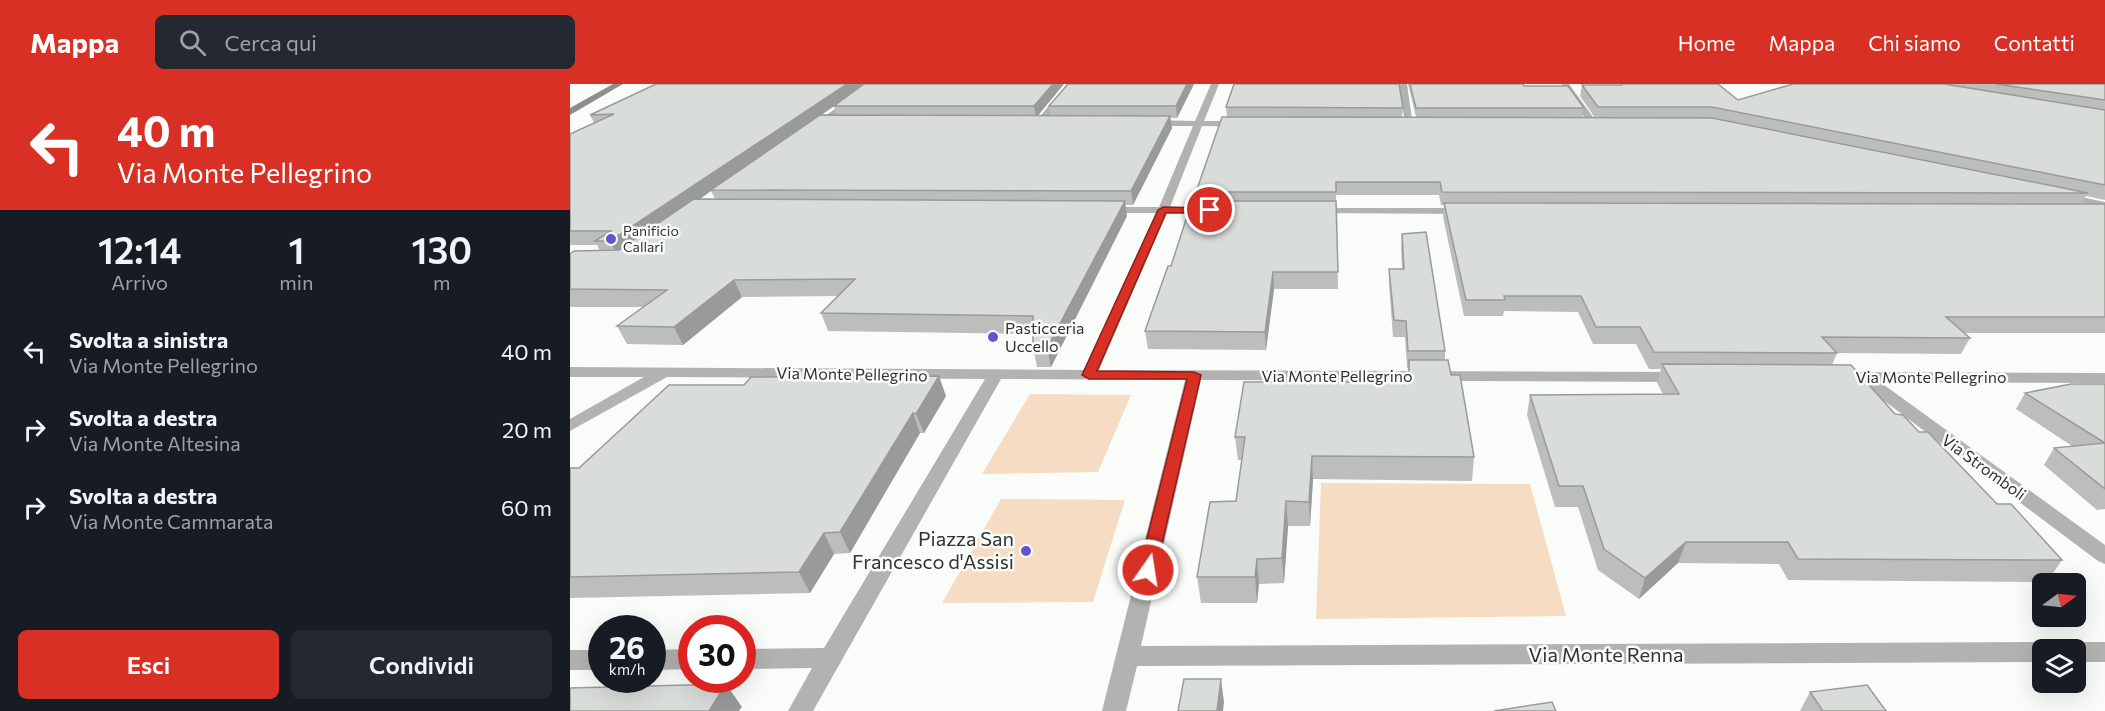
<!DOCTYPE html>
<html lang="it">
<head>
<meta charset="utf-8">
<style>
  :root { --surface:#171b24; --page:#242831; --text:#f1f3f6; --muted:#9ea1a6; --accent:#d93025 }
  body { margin:0; font-family:Commissioner,sans-serif; background:var(--page); color:var(--text); height:100vh; display:flex; flex-direction:column; font-size:22px; white-space:nowrap }
  * { box-sizing:border-box; margin:0 }
  p { font-size:20px; color:var(--muted) }
  .icon { flex:none; width:33px; height:33px; fill:none; stroke:currentColor; stroke-width:2; stroke-linecap:round; stroke-linejoin:round }
  .map { position:relative; flex:1; overflow:hidden }
  .details { display:flex; flex-direction:column; background:var(--surface); width:570px }
  .details>* { flex:none }
  .top-card { background:#d93025; color:#fff; overflow:hidden }
  .needle { width:39px; rotate:75deg }
  .buttons { position:absolute; left:1462px; top:489px; display:grid; gap:12px }
  .buttons a { display:grid; place-items:center; width:54px; height:54px; border-radius:9px; background:var(--surface); box-shadow:0 6px 24px #0002; font-size:30px }
  .speed { position:absolute; left:18px; top:531px; display:flex; gap:12px; font-size:30px; font-weight:700; text-align:center }
  .speed>* { display:grid; place-content:center; width:78px; height:78px; border-radius:50%; background:var(--surface); box-shadow:0 6px 24px #0002; line-height:1 }
  .speed small { font-size:15px; font-weight:400 }
  .speed .limit { border:9px solid #d22; background:#fff; color:#111 }
  .pin { position:absolute; display:grid; place-items:center; width:51px; height:51px; color:#fff; margin:-26px; border:3px solid #fff; border-radius:50%; box-shadow:0 2px 6px #0007 }
  .me { position:absolute; width:66px; margin:-33px; rotate:13deg; stroke-linejoin:round; filter:drop-shadow(0 0 4px #0008) }
  .turn { display:flex; align-items:center; gap:21px; height:126px; padding:0 18px; font-size:27px }
  .turn .icon { width:78px; height:78px; stroke-width:2.5 }
  .turn b { display:block; font-size:42px; line-height:51px }
  .eta { display:flex; justify-content:space-evenly; align-items:center; height:102px; text-align:center }
  .eta b { font-size:36px; font-weight:600; line-height:42px }
  .primary-button { display:flex; gap:12px; margin-top:auto; padding:12px 18px }
  .primary-button a { flex:1; height:69px; border-radius:9px; background:var(--accent); color:#fff; font-size:24px; font-weight:600; line-height:69px; text-align:center }
  .primary-button a+a { background:var(--page); color:var(--text) }
  ul { padding:0; list-style:none }
  li { display:flex; align-items:center; gap:18px; height:78px; padding:0 18px }
  li div { flex:1 }
  li b { display:block; font-size:22px }
  li em { font-style:normal }
  header { display:flex; align-items:center; gap:36px; box-sizing:border-box; height:84px; padding:0 30px; background:var(--accent); color:#fff }
  header strong { font-size:28px }
  nav { display:flex; gap:33px; margin-inline-start:auto; font-size:21px }
  .search { width:420px; height:54px; background:var(--page); display:flex; align-items:center; gap:15px; box-sizing:border-box; padding:0 21px; border-radius:9px; color:var(--muted); font-size:22px }
  main { display:flex; flex:1; min-height:0 }
  .map>svg:first-child { display:block }
  .green { fill:#f6dcc3 }
  .lines { fill:none; stroke-linecap:round; stroke-linejoin:round }
  .minor { fill:#b2b2b0; fill-rule:evenodd }
  .secondary { fill:#8f8e8c; fill-rule:evenodd }
  .wall { fill:#bbbebb; fill-rule:evenodd }
  .shaded-wall { fill:#989b99 }
  .building { fill:#d9ddda; stroke:#989b99; stroke-width:1.5 }
  .route { fill:#d93025; stroke:#8d1f18; stroke-width:1.5 }
  .poi-dot { fill:#6754cd; stroke:#fafcf9; stroke-width:2 }
  .labels { text-anchor:middle; stroke-width:5; stroke-linejoin:round; paint-order:stroke }
  .far-poi-label { font-size:14px; fill:#323231; stroke:#fafcf9; text-anchor:start }
  .poi-label { font-size:16px; fill:#323231; stroke:#fafcf9; text-anchor:start }
  .street-label { font-size:16px; fill:#323231; stroke:#fafcf9 }
  .near-poi-label { font-size:20px; fill:#323231; stroke:#fafcf9; text-anchor:end }
  .near-street-label { font-size:20px; fill:#323231; stroke:#fafcf9 }
</style>
</head>
<body>
<header>
<strong>Mappa</strong>
<div class="search"><svg class="icon" aria-label="search" viewBox="0 0 24 24"><circle cx="10" cy="10" r="6"/><path d="M15 15l6 6"/></svg>Cerca qui</div>
<nav><a>Home</a><a>Mappa</a><a>Chi siamo</a><a>Contatti</a></nav>
</header>
<main>
<section class="details">
<div class="top-card">
<div class="turn"><svg class="icon" aria-label="left" viewBox="0 0 24 24"><path d="M17 20v-9H6M10 6l-5 5 5 5"/></svg><div><b>40 m</b>Via Monte Pellegrino</div></div>
</div>
<div class="eta">
<div><b>12:14</b><p>Arrivo</p></div>
<div><b>1</b><p>min</p></div>
<div><b>130</b><p>m</p></div>
</div>
<ul>
<li><svg class="icon" aria-label="left" viewBox="0 0 24 24"><path d="M17 20v-9H6M10 6l-5 5 5 5"/></svg><div><b>Svolta a sinistra</b><p>Via Monte Pellegrino</p></div><em>40 m</em></li>
<li><svg class="icon" aria-label="right" viewBox="0 0 24 24"><path d="M7 20v-9h11M14 6l5 5-5 5"/></svg><div><b>Svolta a destra</b><p>Via Monte Altesina</p></div><em>20 m</em></li>
<li><svg class="icon" aria-label="right" viewBox="0 0 24 24"><path d="M7 20v-9h11M14 6l5 5-5 5"/></svg><div><b>Svolta a destra</b><p>Via Monte Cammarata</p></div><em>60 m</em></li>
</ul>
<div class="primary-button"><a>Esci</a><a>Condividi</a></div>
</section>
<div class="map">
<svg width="1535" height="627" viewBox="0 0 1535 627">
  <rect width="100%" height="100%" fill="#fafcf9"/>
  <path class="green" d="M 460,310 L 561,311 L 528,388 L 412,390 Z
    M 751,399 L 960,400 L 996,532 L 746,535 Z
    M 431,415 L 555,416 L 523,518 L 372,519 Z"/>
  <g class="lines">
    <path class="minor" d="M 300,0 L 309,0 L 247,46 L 241,46 L 241,42 Z
      M 497,0 L 505,0 L 473,40 L 467,40 L 467,36 Z
      M 641,0 L 649,0 L 634,37 L 672,37 L 677,40 L 672,43 L 632,42 L 600,123 L 642,123 L 648,126 L 642,129 L 597,129 L 529,286 L 1111,288 L 1119,293 L 1111,298 L 631,296 L 571,562 L 1473,558 L 1481,561 L 1483,566 L 1473,566 L 1473,578 L 567,582 L 556,627 L 532,627 L 615,296 L 431,295 L 243,627 L 218,627 L 242,584 L 172,585 L 172,565 L 254,564 L 415,295 L 97,293 L 0,347 L 0,335 L 74,293 L 0,293 L 0,283 L 514,286 L 586,129 L 536,129 L 530,126 L 536,123 L 589,123 L 623,42 L 578,42 L 573,39 L 578,36 L 625,37 Z
      M 829,0 L 837,0 L 843,42 L 835,40 Z
      M 991,0 L 999,0 L 1028,40 L 1026,42 L 1020,42 Z
      M 1492,109 L 1535,118 L 1535,124 L 1488,114 L 1486,112 Z
      M 746,124 L 894,124 L 900,127 L 894,130 L 742,129 L 742,125 Z
      M 1269,288 L 1535,289 L 1535,299 L 1310,298 L 1535,461 L 1535,480 L 1528,477 L 1289,298 L 1263,296 L 1261,293 L 1263,290 Z
      M 1506,558 L 1535,558 L 1535,578 L 1506,578 L 1506,566 L 1496,566 L 1498,561 Z
      M 122,565 L 122,585 L 82,586 L 82,566 Z
      M 0,566 L 32,566 L 32,586 L 0,586 Z"/>
    <path class="secondary" d="M 43,0 L 53,0 L 0,31 L 0,24 Z"/>
  </g>
  <path class="wall" d="M 494,0 L 467,32 L 481,32 L 479,22 L 624,0 L 607,34 L 600,34 L 602,44 L 563,121 L 555,121 L 557,132 L 481,283 L 467,283 L 463,264 L 463,250 L 258,247 L 251,229 L 268,212 L 172,213 L 113,261 L 57,260 L 47,242 L 73,223 L 0,223 L 0,170 L 30,167 L 27,161 L 0,161 L 0,50 L 24,39 L 20,31 ZM 264,22 L 267,31 L 251,31 ZM 141,107 L 145,115 L 130,115 Z
    M 838,0 L 953,0 L 954,2 L 1014,24 L 1012,34 L 1025,34 L 1010,12 L 1012,1 L 1148,0 L 1168,16 L 1223,0 L 1535,0 L 1535,116 L 1516,112 L 1512,120 L 1535,120 L 1535,249 L 1394,249 L 1400,254 L 1391,270 L 1267,269 L 1262,281 L 1325,330 L 1349,348 L 1427,420 L 1492,476 L 1477,498 L 1218,496 L 1209,480 L 1108,479 L 1069,515 L 1028,486 L 1008,423 L 985,423 L 957,331 L 960,311 L 1093,310 L 1087,299 L 1091,285 L 1079,285 L 1066,260 L 1023,260 L 1008,228 L 934,227 L 933,232 L 894,232 L 873,133 L 874,121 L 871,121 L 869,111 L 766,111 L 768,205 L 704,205 L 696,266 L 578,265 L 575,247 L 627,117 L 626,108 L 657,33 L 656,23 L 833,24 L 832,33 L 846,33 Z
    M 832,150 L 875,267 L 875,276 L 881,291 L 904,373 L 902,397 L 743,395 L 740,442 L 718,442 L 714,499 L 689,500 L 687,519 L 631,519 L 627,493 L 666,417 L 672,376 L 668,376 L 665,353 L 792,298 L 838,291 L 838,284 L 837,284 L 835,253 L 823,253 L 819,200 L 819,185 L 832,185 L 831,165 Z
    M 1535,300 L 1535,425 L 1527,426 L 1474,381 L 1484,364 L 1502,362 L 1446,325 L 1455,309 Z
    M 376,312 L 354,349 L 350,349 L 280,469 L 264,470 L 240,509 L 0,514 L 0,384 L 9,384 Z
    M 1240,608 L 1316,627 L 1230,627 Z"/>
  <path class="shaded-wall" d="M 277,0 L 296,0 L 143,106 L 141,106 L 141,107 L 48,172 L 40,157 Z
    M 483,0 L 494,0 L 466,34 L 464,22 Z
    M 617,0 L 624,0 L 607,34 L 606,22 Z
    M 600,32 L 602,44 L 563,121 L 561,107 Z
    M 555,117 L 557,132 L 481,283 L 477,264 Z
    M 703,188 L 704,205 L 696,266 L 695,248 Z
    M 164,196 L 172,213 L 113,261 L 104,243 Z
    M 369,292 L 376,312 L 354,349 L 346,330 Z
    M 343,329 L 350,349 L 280,469 L 270,448 Z
    M 742,372 L 743,395 L 740,442 L 739,418 Z
    M 716,417 L 718,442 L 714,499 L 712,474 Z
    M 254,449 L 264,470 L 240,509 L 229,488 Z
    M 1116,458 L 1108,479 L 1069,515 L 1075,494 Z
    M 687,475 L 689,500 L 687,519 L 685,493 Z
    M 651,595 L 654,618 L 653,627 L 647,627 Z
    M 156,600 L 172,623 L 169,627 L 139,627 Z"/>
  <path class="building" d="M 86,0 L 277,0 L 40,157 L 25,157 L 41,147 L 0,147 L 0,50 L 44,30 L 20,31 Z
    M 294,0 L 483,0 L 464,22 L 264,22 Z
    M 498,0 L 617,0 L 606,22 L 479,22 Z
    M 664,0 L 829,0 L 833,24 L 656,23 Z
    M 840,0 L 953,0 L 954,2 L 998,2 L 1014,24 L 846,24 Z
    M 1052,0 L 1148,0 L 1168,16 L 1223,0 L 1374,0 L 1535,26 L 1535,101 L 1142,23 L 1028,23 L 1012,1 L 1052,1 Z
    M 1426,0 L 1535,0 L 1535,16 Z
    M 250,31 L 600,32 L 561,107 L 141,106 Z
    M 652,33 L 1142,34 L 1518,109 L 872,108 L 870,98 L 766,98 L 766,108 L 626,108 Z
    M 124,115 L 555,117 L 477,264 L 463,264 L 463,232 L 251,229 L 285,195 L 164,196 L 104,243 L 47,242 L 97,206 L 0,205 L 0,170 L 4,167 L 49,166 Z
    M 622,117 L 766,117 L 768,188 L 703,188 L 695,248 L 575,247 L 598,182 L 601,182 Z
    M 874,119 L 1535,120 L 1535,233 L 1376,233 L 1400,254 L 1252,253 L 1267,269 L 1084,268 L 1070,243 L 1026,243 L 1011,212 L 934,212 L 935,216 L 896,216 Z
    M 856,148 L 875,267 L 838,267 L 836,237 L 824,236 L 819,185 L 834,185 L 832,150 Z
    M 839,276 L 878,276 L 881,291 L 890,291 L 904,373 L 742,372 L 739,418 L 716,417 L 712,474 L 687,475 L 685,493 L 627,493 L 640,418 L 666,417 L 675,353 L 665,353 L 674,298 L 792,298 L 839,290 Z
    M 1092,280 L 1281,281 L 1325,330 L 1333,331 L 1349,348 L 1358,348 L 1427,420 L 1441,420 L 1492,476 L 1228,475 L 1218,458 L 1116,458 L 1075,494 L 1034,465 L 1013,402 L 989,402 L 960,311 L 1109,310 Z
    M 369,292 L 346,330 L 343,329 L 270,448 L 254,449 L 229,488 L 0,493 L 0,384 L 9,384 L 99,301 L 174,301 L 181,293 Z
    M 1501,300 L 1535,300 L 1535,405 L 1484,364 L 1535,359 L 1455,309 Z
    M 614,595 L 651,595 L 647,627 L 608,627 Z
    M 156,600 L 139,627 L 0,627 L 0,604 Z
    M 1297,601 L 1316,627 L 1250,627 L 1253,627 L 1240,608 Z
    M 982,618 L 986,627 L 924,627 Z"/>
  <path class="route" d="M 593,123 L 640,124 L 644,126 L 640,129 L 596,129 L 527,287 L 624,288 L 631,291 L 586,486 L 584,491 L 571,491 L 569,486 L 617,295 L 519,295 L 512,291 L 588,126 Z"/>
  <g class="poi-dot">
    <circle cx="41" cy="155" r="6"/>
    <circle cx="423" cy="253" r="6"/>
    <circle cx="456" cy="467" r="6"/>
  </g>
  <g class="labels">
    <g class="far-poi-label">
      <text x="53" y="152">Panificio<tspan x="53" dy="16">Callari</tspan></text>
    </g>
    <g class="poi-label">
      <text x="435" y="250">Pasticceria<tspan x="435" dy="18">Uccello</tspan></text>
    </g>
    <g class="street-label">
      <text transform="translate(282 290) rotate(1)" y="6">Via Monte Pellegrino</text>
      <text x="767" y="298">Via Monte Pellegrino</text>
      <text x="1361" y="299">Via Monte Pellegrino</text>
      <text transform="translate(1414 383) rotate(36)" y="6">Via Stromboli</text>
    </g>
    <g class="near-poi-label">
      <text x="444" y="462">Piazza San<tspan x="444" dy="23">Francesco d'Assisi</tspan></text>
    </g>
    <g class="near-street-label">
      <text x="1036" y="578">Via Monte Renna</text>
    </g>
  </g>
</svg>
<div class="buttons">
<a><svg class="needle" viewBox="-14 -14 28 28"><path d="M0-13l5 13h-10z" fill="#e53935"/><path d="M0 13l5-13h-10z" fill="#9ea1a6"/></svg></a>
<a><svg class="icon" aria-label="layers" viewBox="0 0 24 24"><path d="M12 4l9 5-9 5-9-5zM3 14l9 5 9-5"/></svg></a>
</div>
<div class="speed"><div>26<small>km/h</small></div><div class="limit">30</div></div>
<div class="pin" style="left:640px;top:126px;background:#d93025"><svg class="icon" aria-label="arrive" viewBox="0 0 24 24"><path d="M6 21V4h12l-3 4 3 4H6"/></svg></div>
<svg class="me" style="left:578px;top:486px" viewBox="-20 -20 40 40"><circle r="17" fill="#d93025" stroke="#fff" stroke-width="3"/><path d="M0-11L8 9 0 5-8 9z" fill="#fff"/></svg>
</div>
</main>
</body>
</html>
